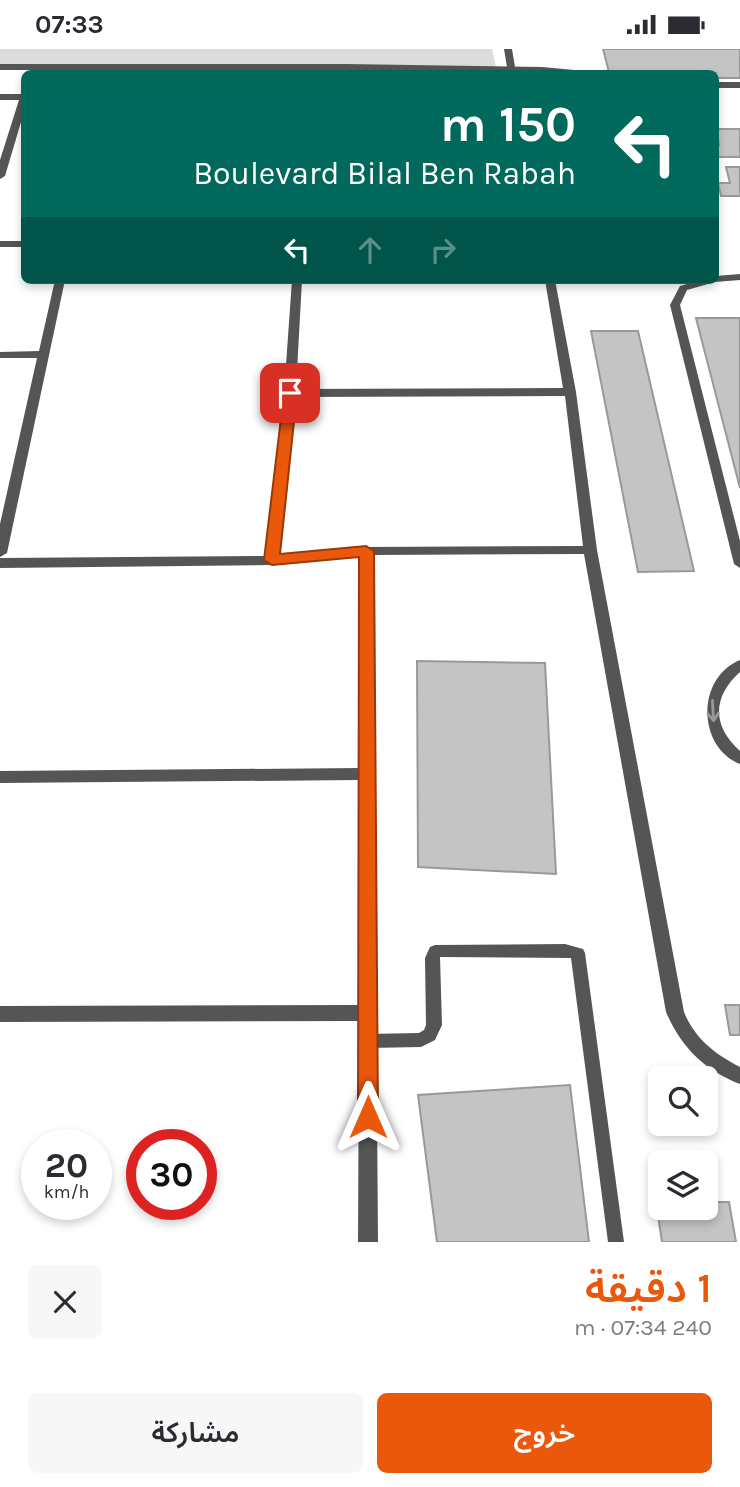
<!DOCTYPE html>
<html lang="ar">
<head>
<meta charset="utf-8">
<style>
  :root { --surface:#fff; --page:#f7f7f7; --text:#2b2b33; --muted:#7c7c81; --accent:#ea580c }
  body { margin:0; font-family:Karla,"Noto Sans Arabic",sans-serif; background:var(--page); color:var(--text); direction:rtl; height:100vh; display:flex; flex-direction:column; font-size:26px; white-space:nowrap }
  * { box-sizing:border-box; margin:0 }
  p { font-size:23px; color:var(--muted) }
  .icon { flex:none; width:38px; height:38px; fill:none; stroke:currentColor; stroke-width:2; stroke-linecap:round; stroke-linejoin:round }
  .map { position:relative; height:1193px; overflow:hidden; direction:ltr }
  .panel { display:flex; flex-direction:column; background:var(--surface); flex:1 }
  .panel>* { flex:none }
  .top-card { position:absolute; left:21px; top:21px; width:698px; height:214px; border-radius:10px; box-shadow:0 4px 10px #0003; direction:rtl; background:#00695c; color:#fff; overflow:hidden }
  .buttons { position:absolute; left:648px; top:1017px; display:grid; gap:14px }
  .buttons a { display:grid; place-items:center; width:70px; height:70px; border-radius:10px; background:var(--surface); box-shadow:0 4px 10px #0003; font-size:35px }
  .speed { position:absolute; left:21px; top:1080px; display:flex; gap:14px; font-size:35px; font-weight:700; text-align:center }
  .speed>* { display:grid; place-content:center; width:91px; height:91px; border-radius:50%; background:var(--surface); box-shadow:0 4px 10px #0003; line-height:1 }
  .speed small { font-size:18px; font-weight:400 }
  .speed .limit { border:10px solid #d22; background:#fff; color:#111 }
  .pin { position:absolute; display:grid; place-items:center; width:60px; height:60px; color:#fff; margin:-30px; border-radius:14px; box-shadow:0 4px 10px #0006 }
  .me { position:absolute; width:77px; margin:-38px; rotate:0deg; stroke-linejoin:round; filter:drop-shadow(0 0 5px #0008) }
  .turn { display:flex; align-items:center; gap:24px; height:147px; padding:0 28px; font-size:32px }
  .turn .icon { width:91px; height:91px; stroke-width:2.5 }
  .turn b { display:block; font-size:49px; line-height:60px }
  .lanes { display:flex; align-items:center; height:66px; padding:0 28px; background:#0003; justify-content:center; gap:35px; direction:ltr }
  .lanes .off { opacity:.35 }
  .round { display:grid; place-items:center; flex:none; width:74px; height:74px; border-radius:10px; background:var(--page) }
  .summary { display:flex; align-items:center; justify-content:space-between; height:119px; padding:0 28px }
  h1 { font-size:42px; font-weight:600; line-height:52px; color:var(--accent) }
  .primary-button { display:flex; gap:14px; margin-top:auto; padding:14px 28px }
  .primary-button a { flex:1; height:80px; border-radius:10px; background:var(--accent); color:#fff; font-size:28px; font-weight:600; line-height:80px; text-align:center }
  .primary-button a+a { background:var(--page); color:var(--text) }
  .status { display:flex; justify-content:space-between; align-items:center; height:49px; padding:0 35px; background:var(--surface); direction:ltr }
  .status svg { height:19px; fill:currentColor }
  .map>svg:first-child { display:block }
  .green { fill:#dcdcdc }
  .building { fill:#c4c4c4; stroke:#999; stroke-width:2 }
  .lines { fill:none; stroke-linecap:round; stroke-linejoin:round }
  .service { fill:#555; fill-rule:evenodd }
  .minor { fill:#555; fill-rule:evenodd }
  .tertiary { fill:#555; fill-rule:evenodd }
  .oneway { stroke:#999 }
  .route { fill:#ea580c; stroke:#983908; stroke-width:2 }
</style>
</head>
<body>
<div class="status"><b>07:33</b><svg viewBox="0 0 49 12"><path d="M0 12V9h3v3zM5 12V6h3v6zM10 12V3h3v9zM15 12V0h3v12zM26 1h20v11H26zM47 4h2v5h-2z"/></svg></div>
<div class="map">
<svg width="740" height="1193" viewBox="0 0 740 1193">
  <rect width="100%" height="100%" fill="#fff"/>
  <path class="green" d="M 0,0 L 492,0 L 496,18 L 0,17 Z"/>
  <path class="building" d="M 603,0 L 740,0 L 740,29 L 716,29 L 716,24 L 609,23 Z
    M 716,80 L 740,80 L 740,108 L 716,108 L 716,96 L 719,96 Z
    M 726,118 L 740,118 L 740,147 L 721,147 L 718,134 L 730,134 Z
    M 696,269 L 740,269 L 740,439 Z
    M 591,282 L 638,282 L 694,522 L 638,523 Z
    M 417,612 L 545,614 L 556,825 L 418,818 Z
    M 725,956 L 740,956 L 740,986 L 730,986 Z
    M 570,1036 L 589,1193 L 437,1193 L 418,1046 Z
    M 656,1153 L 660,1153 L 660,1158 L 705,1158 L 705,1153 L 729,1153 L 736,1193 L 662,1193 Z"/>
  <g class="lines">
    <path class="service" d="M 740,225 L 740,231 L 715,233 L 687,241 L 680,256 L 740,492 L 740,519 L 734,515 L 670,256 L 680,237 L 701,231 L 716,231 L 716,227 Z
      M 740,611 L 740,623 C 712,648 712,677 740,702 L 740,715 C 697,698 696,629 740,611 Z
      M 565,895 L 583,900 L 585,904 L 624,1193 L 608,1193 L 571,909 L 440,908 L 442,976 L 435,991 L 421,998 L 368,999 L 363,997 L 360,992 L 363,987 L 368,985 L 419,984 L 424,981 L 426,976 L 425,909 L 430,898 L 435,896 Z"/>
    <path class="minor" d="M 504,0 L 512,0 L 516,24 L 508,24 Z
      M 0,45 L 24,45 L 24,63 L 5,127 L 0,130 L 0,111 L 19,51 L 0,51 Z
      M 0,192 L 24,192 L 24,198 L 0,198 Z
      M 55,231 L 65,231 L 7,504 L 0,508 L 0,475 L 37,309 L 0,309 L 0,303 L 39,302 Z
      M 292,231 L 302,231 L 296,340 L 563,339 L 545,231 L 555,231 L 576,343 L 597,501 L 684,963 C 695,990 715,1005 740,1018 L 740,1035 C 704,1021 681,998 666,963 L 584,505 L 373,506 L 378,1193 L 358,1193 L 359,972 L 0,973 L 0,957 L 359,956 L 359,731 L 0,734 L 0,722 L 359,719 L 359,507 L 272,516 L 0,519 L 0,509 L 266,507 L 284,344 ZM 565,347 L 583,497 L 366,498 L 279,506 L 296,348 Z"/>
    <path class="tertiary" d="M 0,15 L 346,15 L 542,18 L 574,21 L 578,24 L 346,21 L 0,21 Z
      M 716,33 L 740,33 L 740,39 L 716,39 Z"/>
  </g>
  <defs><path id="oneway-shaft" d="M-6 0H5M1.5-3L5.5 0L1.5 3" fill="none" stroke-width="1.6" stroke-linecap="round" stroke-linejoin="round" transform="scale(1.75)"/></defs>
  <use class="oneway" href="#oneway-shaft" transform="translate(713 662) rotate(87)"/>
  <path class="route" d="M 290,339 L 297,344 L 280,505 L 366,497 L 374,502 L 378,1068 L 375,1074 L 368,1077 L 361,1074 L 358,1068 L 359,508 L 272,516 L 264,511 L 284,344 Z"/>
</svg>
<div class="buttons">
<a><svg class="icon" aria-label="search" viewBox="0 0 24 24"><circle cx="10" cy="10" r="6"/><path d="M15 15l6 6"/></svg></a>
<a><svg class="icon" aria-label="layers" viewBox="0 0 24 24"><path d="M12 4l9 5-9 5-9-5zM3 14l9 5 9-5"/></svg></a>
</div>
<div class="speed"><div>20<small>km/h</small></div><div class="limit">30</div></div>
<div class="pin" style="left:290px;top:344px;background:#d93025"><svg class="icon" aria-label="arrive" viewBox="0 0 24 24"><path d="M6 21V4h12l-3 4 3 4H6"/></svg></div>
<svg class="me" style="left:368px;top:1068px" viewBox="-20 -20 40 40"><path d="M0-17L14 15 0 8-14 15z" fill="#ea580c" stroke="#fff" stroke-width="4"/></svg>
<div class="top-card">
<div class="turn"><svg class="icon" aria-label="left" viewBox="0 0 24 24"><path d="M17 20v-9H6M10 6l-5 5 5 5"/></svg><div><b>150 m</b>Boulevard Bilal Ben Rabah</div></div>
<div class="lanes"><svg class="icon" aria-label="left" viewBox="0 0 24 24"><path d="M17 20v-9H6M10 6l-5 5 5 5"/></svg><svg class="icon off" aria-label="ahead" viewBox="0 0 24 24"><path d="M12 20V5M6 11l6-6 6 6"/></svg><svg class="icon off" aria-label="right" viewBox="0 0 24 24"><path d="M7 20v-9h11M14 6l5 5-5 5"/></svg></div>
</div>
</div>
<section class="panel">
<div class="summary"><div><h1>1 دقيقة</h1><p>240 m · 07:34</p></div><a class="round"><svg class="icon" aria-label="close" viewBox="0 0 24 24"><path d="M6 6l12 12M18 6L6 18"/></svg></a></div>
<div class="primary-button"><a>خروج</a><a>مشاركة</a></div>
</section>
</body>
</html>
